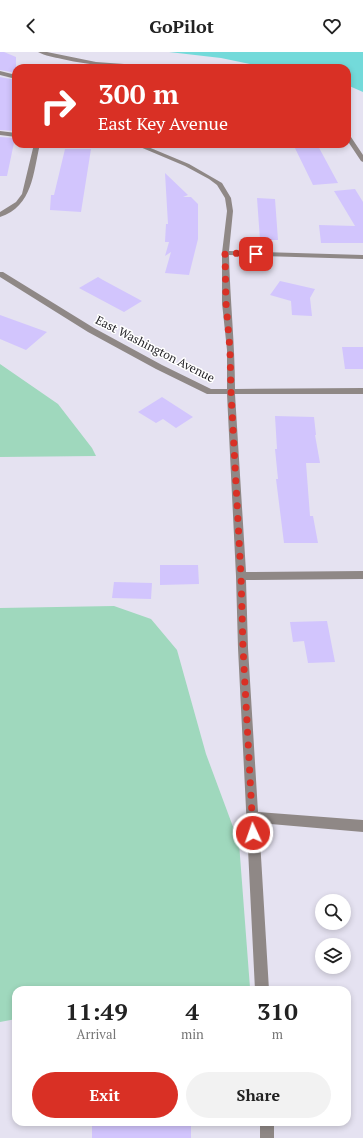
<!DOCTYPE html>
<html lang="en">
<head>
<meta charset="utf-8">
<style>
  :root { --surface:#fff; --page:#f2f2f2; --text:#222; --muted:#767676; --accent:#d93025 }
  body { margin:0; font-family:"PT Serif",serif; background:var(--page); color:var(--text); height:100vh; display:flex; flex-direction:column; font-size:15px; white-space:nowrap }
  * { box-sizing:border-box; margin:0 }
  p { font-size:13px; color:var(--muted) }
  .icon { flex:none; width:22px; height:22px; fill:none; stroke:currentColor; stroke-width:2; stroke-linecap:round; stroke-linejoin:round }
  .map { position:relative; flex:1; overflow:hidden }
  .details { position:absolute; left:12px; top:934px; width:339px; height:140px; display:flex; flex-direction:column; background:var(--surface); border-radius:12px; box-shadow:0 2px 6px #0003 }
  .details>* { flex:none }
  .guide { position:absolute; left:12px; top:12px; width:339px; height:84px; border-radius:12px; box-shadow:0 2px 6px #0003; background:#d93025; color:#fff; overflow:hidden }
  .fabs { position:absolute; left:315px; top:842px; display:grid; gap:8px }
  .fabs a { display:grid; place-items:center; width:36px; height:36px; border-radius:50%; background:var(--surface); box-shadow:0 2px 6px #0003; font-size:20px }
  .pin { position:absolute; display:grid; place-items:center; width:34px; height:34px; color:#fff; margin:-17px; border-radius:8px; box-shadow:0 2px 6px #0006 }
  .me { position:absolute; width:44px; margin:-22px; rotate:357deg; stroke-linejoin:round; filter:drop-shadow(0 0 3px #0008) }
  .turn { display:flex; align-items:center; gap:14px; height:84px; padding:0 20px; font-size:18px }
  .turn .icon { width:52px; height:52px; stroke-width:2.5 }
  .turn b { display:block; font-size:28px; line-height:34px }
  .eta { display:flex; justify-content:space-evenly; align-items:center; height:68px; text-align:center }
  .eta b { font-size:24px; font-weight:700; line-height:28px }
  .action { display:flex; gap:8px; margin-top:auto; padding:8px 20px }
  .action a { flex:1; height:46px; border-radius:24px; background:var(--accent); color:#fff; font-size:16px; font-weight:700; line-height:46px; text-align:center }
  .action a+a { background:var(--page); color:var(--text) }
  header { display:flex; justify-content:space-between; align-items:center; height:52px; padding:0 20px; background:var(--surface); font-size:18px; font-weight:700 }
  .map>svg:first-child { display:block }
  .green { fill:#9fd8bd }
  .water { fill:#73dada }
  .building { fill:#d2c5fd }
  .lines { fill:none; stroke-linecap:round; stroke-linejoin:round }
  .minor { fill:#8f8886; fill-rule:evenodd }
  .route { stroke:#d93025; stroke-width:7; stroke-dasharray:0 12.6 }
  .labels { text-anchor:middle; stroke-width:3; stroke-linejoin:round; paint-order:stroke }
  .far-street-label { font-size:12px; fill:#201f24; stroke:#fff }
</style>
</head>
<body>
<header><svg class="icon" aria-label="back" viewBox="0 0 24 24"><path d="M15 5l-7 7 7 7"/></svg>GoPilot<svg class="icon" aria-label="heart" viewBox="0 0 24 24"><path d="M12 20l-8-8c-3-5 5-10 8-4 3-6 11-1 8 4z"/></svg></header>
<div class="map">
<svg width="363" height="1086" viewBox="0 0 363 1086">
  <rect width="100%" height="100%" fill="#e5e2f1"/>
  <path class="green" d="M 0,312 L 58,352 L 92,396 L 96,404 L 0,405 Z
    M 114,554 L 151,567 L 177,598 L 206,702 L 239,791 L 250,936 L 237,938 L 16,938 L 16,967 L 0,970 L 0,556 Z"/>
  <path class="water" d="M 169,0 L 363,0 L 363,40 L 347,33 L 347,16 L 269,16 L 221,6 Z"/>
  <path class="building" d="M 0,0 L 4,0 L 16,5 L 16,21 L 0,18 Z
    M 0,25 L 16,28 L 16,79 L 0,78 Z
    M 0,85 L 15,86 L 7,124 L 0,124 Z
    M 293,92 L 317,92 L 338,131 L 313,133 Z
    M 65,97 L 91,97 L 81,160 L 50,158 L 51,143 L 54,143 Z
    M 165,121 L 188,143 L 183,145 L 191,145 L 198,152 L 198,187 L 189,223 L 165,221 L 171,200 L 165,204 L 169,190 L 165,190 L 166,172 L 168,172 Z
    M 355,137 L 363,150 L 363,191 L 321,191 L 319,173 L 355,174 L 334,139 Z
    M 257,146 L 275,147 L 278,188 L 260,188 Z
    M 98,225 L 103,228 L 142,249 L 124,260 L 79,236 Z
    M 280,229 L 315,237 L 310,246 L 312,264 L 292,263 L 291,249 L 270,243 Z
    M 0,263 L 47,280 L 26,298 L 0,287 Z
    M 342,295 L 363,295 L 363,317 L 345,317 Z
    M 162,345 L 193,365 L 176,376 L 163,367 L 156,371 L 138,360 Z
    M 275,364 L 314,365 L 316,383 L 315,383 L 320,411 L 306,411 L 310,464 L 313,464 L 318,491 L 284,491 L 276,427 L 278,427 L 275,397 L 277,397 Z
    M 160,513 L 198,513 L 199,532 L 160,533 Z
    M 114,530 L 152,531 L 151,547 L 112,546 Z
    M 327,569 L 335,610 L 308,611 L 304,589 L 293,590 L 290,570 Z
    M 92,1070 L 191,1070 L 191,1086 L 92,1086 Z"/>
  <g class="lines">
    <path class="minor" d="M 38,0 L 47,0 L 96,10 L 152,14 L 155,16 C 123,16 93,14 62,7 C 54,5 45,4 38,0 Z
      M 0,19 L 16,23 L 16,27 L 0,23 Z
      M 0,79 L 16,81 L 16,85 L 0,83 Z
      M 347,81 L 349,82 L 363,103 L 363,110 L 361,109 L 347,88 Z
      M 34,92 L 40,92 C 33,121 33,154 0,165 L 0,160 L 16,150 L 22,142 Z
      M 133,92 L 141,92 L 189,112 L 222,131 L 231,146 L 233,159 L 229,199 L 363,203 L 363,207 L 229,203 C 230,248 235,292 235,337 L 363,336 L 363,342 L 235,342 L 246,520 L 363,519 L 363,527 L 246,528 L 248,596 L 258,760 L 363,768 L 363,780 L 259,771 L 269,938 L 255,938 L 238,596 L 236,524 L 227,342 L 207,342 L 156,317 L 88,280 L 0,225 L 0,220 L 3,220 L 94,276 L 162,313 L 211,337 L 227,337 L 227,298 L 222,251 L 222,201 L 227,159 L 225,146 L 217,133 L 209,127 L 185,114 Z
      M 260,1070 L 274,1070 L 274,1086 L 260,1086 Z"/>
  </g>
  <g class="lines">
    <path class="route" d="M 253,781 L 243,596 L 241,524 L 231,340 L 230,298 L 226,251 L 225,201 L 256,202"/>
  </g>
  <g class="labels">
    <g class="far-street-label">
      <text transform="translate(155 297) rotate(27)" y="4">East Washington Avenue</text>
    </g>
  </g>
</svg>
<div class="fabs">
<a><svg class="icon" aria-label="search" viewBox="0 0 24 24"><circle cx="10" cy="10" r="6"/><path d="M15 15l6 6"/></svg></a>
<a><svg class="icon" aria-label="layers" viewBox="0 0 24 24"><path d="M12 4l9 5-9 5-9-5zM3 14l9 5 9-5"/></svg></a>
</div>
<div class="pin" style="left:256px;top:202px;background:#d93025"><svg class="icon" aria-label="arrive" viewBox="0 0 24 24"><path d="M6 21V4h12l-3 4 3 4H6"/></svg></div>
<svg class="me" style="left:253px;top:781px" viewBox="-20 -20 40 40"><circle r="17" fill="#d93025" stroke="#fff" stroke-width="3"/><path d="M0-11L8 9 0 5-8 9z" fill="#fff"/></svg>
<div class="guide">
<div class="turn"><svg class="icon" aria-label="right" viewBox="0 0 24 24"><path d="M7 20v-9h11M14 6l5 5-5 5"/></svg><div><b>300 m</b>East Key Avenue</div></div>
</div>
<section class="details">
<div class="eta">
<div><b>11:49</b><p>Arrival</p></div>
<div><b>4</b><p>min</p></div>
<div><b>310</b><p>m</p></div>
</div>
<div class="action"><a>Exit</a><a>Share</a></div>
</section>
</div>
</body>
</html>
